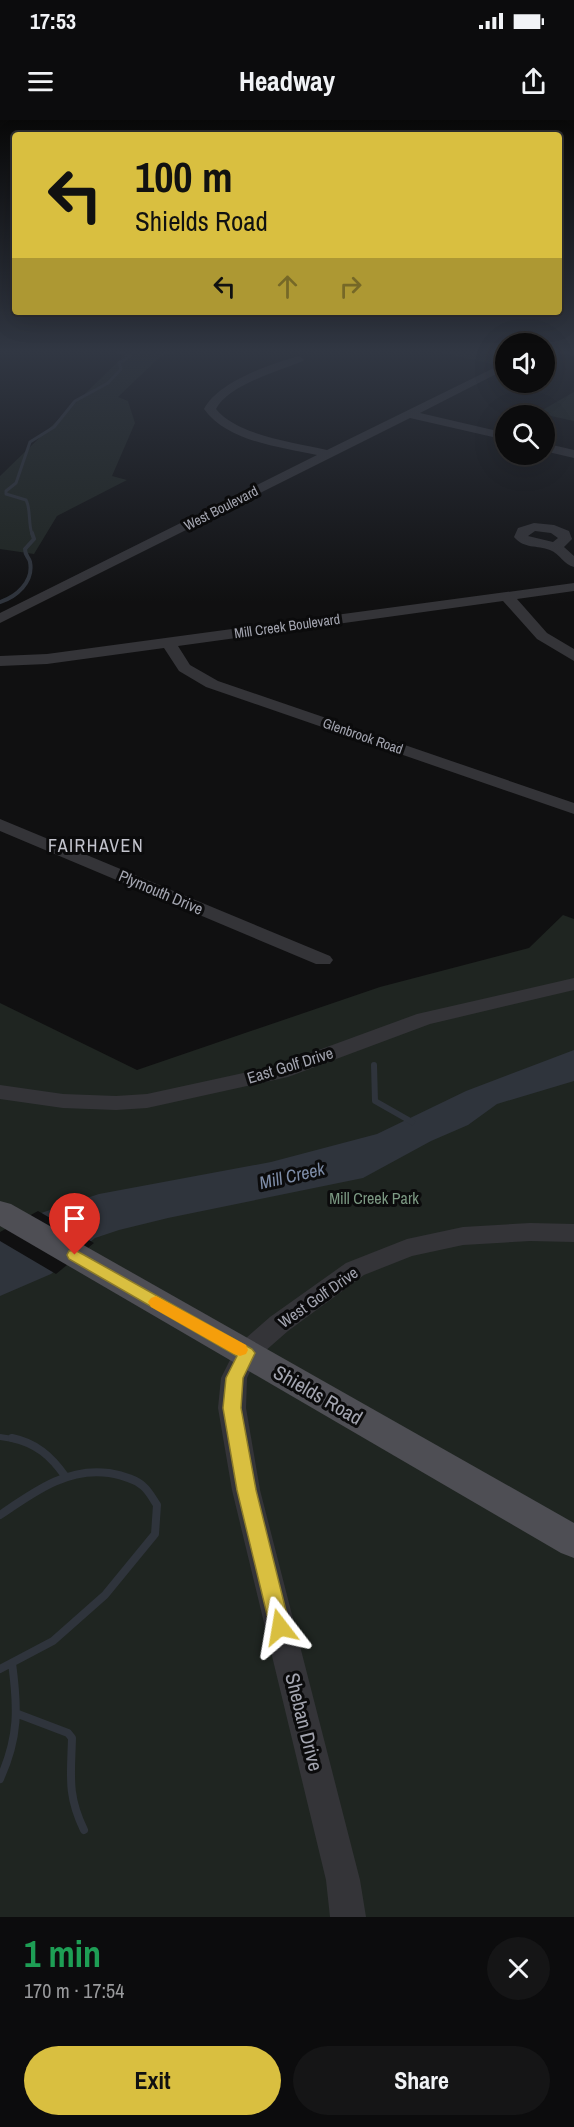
<!DOCTYPE html>
<html lang="en">
<head>
<meta charset="utf-8">
<style>
  :root { --surface:#0c0c0d; --page:#151516; --text:#f1f3f6; --muted:#9a9b9d; --line:#2c2c2e; --accent:#d9bf40 }
  body { margin:0; font-family:"Archivo Narrow",sans-serif; background:var(--page); color:var(--text); height:100vh; display:flex; flex-direction:column; font-size:22px; white-space:nowrap }
  * { box-sizing:border-box; margin:0 }
  p { font-size:20px; color:var(--muted) }
  .icon { flex:none; width:33px; height:33px; fill:none; stroke:currentColor; stroke-width:2; stroke-linecap:round; stroke-linejoin:round }
  .map { position:relative; height:1797px; overflow:hidden }
  .side { display:flex; flex-direction:column; background:var(--surface); flex:1 }
  .side>* { flex:none }
  .hud { position:absolute; left:12px; top:12px; width:550px; height:183px; border-radius:6px; box-shadow:0 6px 24px #0002,0 0 0 2px var(--line); background:#d9bf40; color:#111; overflow:hidden }
  .tools { position:absolute; left:495px; top:213px; display:grid; gap:12px }
  .tools a { display:grid; place-items:center; width:60px; height:60px; border-radius:50%; background:var(--surface); box-shadow:0 6px 24px #0002,0 0 0 2px var(--line); font-size:30px }
  .pin { position:absolute; display:grid; place-items:center; width:51px; height:51px; color:#fff; margin:-62px -26px; border-radius:50% 50% 50% 0; rotate:-45deg; box-shadow:0 0 6px #0007 }
  .pin .icon { rotate:45deg }
  .me { position:absolute; width:66px; margin:-33px; rotate:346deg; stroke-linejoin:round; filter:drop-shadow(0 0 4px #0008) }
  .turn { display:flex; align-items:center; gap:21px; height:126px; padding:0 24px; font-size:27px }
  .turn .icon { width:78px; height:78px; stroke-width:2.5 }
  .turn b { display:block; font-size:42px; line-height:51px }
  .lanes { display:flex; align-items:center; height:57px; padding:0 24px; background:#0003; justify-content:center; gap:30px; direction:ltr }
  .lanes .off { opacity:.35 }
  .round { display:grid; place-items:center; flex:none; width:63px; height:63px; border-radius:32px; background:var(--page) }
  .overview { display:flex; align-items:center; justify-content:space-between; height:102px; padding:0 24px }
  h1 { font-size:36px; font-weight:700; line-height:45px; color:#1e9e55 }
  .primary-button { display:flex; gap:12px; margin-top:auto; padding:12px 24px }
  .primary-button a { flex:1; height:69px; border-radius:36px; background:var(--accent); color:#111; font-size:24px; font-weight:700; line-height:69px; text-align:center }
  .primary-button a+a { background:var(--page); color:var(--text) }
  .status { display:flex; justify-content:space-between; align-items:center; height:42px; padding:0 30px; background:var(--surface); direction:ltr }
  .status svg { height:16px; fill:currentColor }
  header { display:flex; justify-content:space-between; align-items:center; height:78px; padding:0 24px; background:var(--surface); font-size:27px; font-weight:700 }
  .map>svg:first-child { display:block }
  .green { fill:#1f2521 }
  .water { fill:#2f343c }
  .pier { fill:#101011 }
  .lines { fill:none; stroke-linecap:round; stroke-linejoin:round }
  .stream-far3 { stroke:#2f343c; stroke-width:3 }
  .stream-far2 { stroke:#2f343c; stroke-width:4 }
  .stream-far1 { stroke:#2f343c; stroke-width:6 }
  .stream { stroke:#2f343c; stroke-width:8 }
  .minor { fill:#343438; fill-rule:evenodd }
  .major { fill:#4e4e54; fill-rule:evenodd }
  .route { fill:#d9bf40; stroke:#8d7c2a; stroke-width:1.5 }
  .slow { fill:#f59e0b }
  .labels { text-anchor:middle; stroke-width:6; stroke-linejoin:round; paint-order:stroke }
  .far-street-label { font-size:14px; fill:#a3a5b0; stroke:#0b0b0c }
  .street-label { font-size:16px; fill:#a3a5b0; stroke:#0b0b0c }
  .park-label { font-size:16px; fill:#7c9983; stroke:#0b0b0c }
  .neighbourhood-label { font-size:18px; letter-spacing:1.5px; fill:#c3c4cd; stroke:#0b0b0c }
  .water-label { font-size:18px; font-style:italic; fill:#7e8da8; stroke:#0b0b0c }
  .near-street-label { font-size:20px; fill:#a3a5b0; stroke:#0b0b0c }
</style>
</head>
<body>
<div class="status"><b>17:53</b><svg viewBox="0 0 49 12"><path d="M0 12V9h3v3zM5 12V6h3v6zM10 12V3h3v9zM15 12V0h3v12zM26 1h20v11H26zM47 4h2v5h-2z"/></svg></div>
<header><svg class="icon" aria-label="menu" viewBox="0 0 24 24"><path d="M4 6h16M4 12h16M4 18h16"/></svg>Headway<svg class="icon" aria-label="share" viewBox="0 0 24 24"><path d="M12 15V3M7 8l5-5 5 5M5 13v7h14v-7"/></svg></header>
<div class="map">
<svg width="574" height="1797" viewBox="0 0 574 1797">
  <rect width="100%" height="100%" fill="#101011"/>
  <path class="green" d="M 130,230 L 185,230 L 161,236 L 118,277 L 128,281 L 135,303 L 112,356 L 127,360 L 57,396 L 34,434 L 0,429 L 0,356 Z
    M 429,230 L 505,230 L 505,240 L 497,245 Z
    M 574,272 L 574,301 L 537,293 Z
    M 563,795 L 574,799 L 574,1797 L 0,1797 L 0,883 L 137,950 L 380,867 L 529,828 Z"/>
  <path class="water" d="M 574,930 L 574,961 L 497,984 L 468,1005 L 431,1021 L 363,1058 L 168,1098 L 119,1110 L 95,1118 L 76,1134 L 41,1093 L 99,1074 L 271,1042 L 377,1014 L 466,971 Z
    M 0,1116 L 75,1135 L 51,1154 L 0,1176 Z"/>
  <path class="pier" d="M 38,1091 L 94,1123 L 56,1154 L 0,1121 L 0,1112 Z"/>
  <g class="lines">
    <path class="stream-far3" d="M 32,414 C 28,403 31,389 26,380 L 6,374 L 6,371 L 16,363 L 30,322 L 54,307 L 75,281 L 108,263 L 121,249 L 119,243 L 130,236 L 116,230"/>
    <path class="stream-far2" d="M 0,482 C 16,477 34,462 30,442 C 29,437 25,436 25,429 L 34,419 L 32,413"/>
    <path class="stream-far1" d="M 374,945 L 375,981 L 412,1002
      M 0,1317 L 19,1320"/>
    <path class="stream" d="M 12,1318 C 36,1323 51,1336 65,1356
      M 0,1395 C 34,1372 67,1347 109,1353 C 120,1355 134,1358 143,1366 C 149,1371 153,1379 157,1385 L 155,1414 L 105,1475 L 53,1521 L 0,1549
      M 18,1594 L 68,1613 L 72,1618 C 71,1656 67,1675 84,1710
      M 0,1659 C 19,1617 18,1588 12,1543"/>
    <path class="minor" d="M 556,230 L 574,230 L 574,236 L 557,232 Z
      M 299,236 L 304,239 L 303,241 C 279,251 228,265 216,289 C 238,316 294,322 327,330 L 506,242 L 506,249 L 420,293 L 506,313 L 506,320 L 410,298 L 0,503 L 0,493 L 317,335 C 280,327 228,322 204,289 C 218,262 270,244 299,236 Z
      M 544,323 L 574,330 L 574,338 L 544,331 Z
      M 534,403 L 554,405 L 569,411 L 572,419 L 564,427 L 574,436 L 574,447 C 564,445 560,434 550,430 C 537,425 524,429 514,417 L 518,408 ZM 535,411 L 551,413 L 558,418 L 553,422 L 528,416 Z
      M 574,463 L 574,471 L 517,479 L 547,513 L 574,529 L 574,541 L 537,519 L 503,481 L 178,526 L 190,545 L 218,561 L 574,683 L 574,694 L 206,567 L 179,551 L 164,528 L 47,544 L 0,546 L 0,536 L 47,534 Z
      M 0,699 L 330,836 L 333,840 L 330,844 L 316,844 L 0,711 Z
      M 574,858 L 574,870 L 430,904 L 288,957 L 147,988 L 116,990 L 63,988 L 0,979 L 0,965 L 63,974 L 116,976 L 147,974 L 275,946 L 417,894 Z
      M 530,1103 L 574,1104 L 574,1122 L 530,1121 L 463,1125 L 412,1136 L 364,1155 L 288,1211 L 256,1239 L 247,1258 L 246,1288 L 260,1370 L 360,1760 L 366,1797 L 330,1797 L 326,1760 L 232,1370 L 218,1288 L 221,1258 L 237,1226 L 270,1197 L 346,1143 L 407,1119 L 463,1107 Z"/>
    <path class="major" d="M 0,1081 L 11,1084 L 574,1403 L 574,1438 L 561,1433 L 0,1106 Z"/>
  </g>
  <linearGradient id="sky" x2="0" y2="1"><stop stop-color="#090909"/><stop offset="0.48" stop-color="#313743"/><stop offset="1" stop-color="#313743" stop-opacity="0"/></linearGradient>
  <rect width="574" height="482" fill="url(#sky)"/>
  <path class="route" d="M 75,1130 L 252,1229 L 255,1233 L 243,1258 L 241,1288 L 256,1370 L 290,1507 L 287,1513 L 280,1516 L 273,1513 L 270,1507 L 237,1370 L 223,1288 L 226,1258 L 237,1236 L 69,1139 L 67,1135 L 69,1131 Z"/>
  <path class="slow" d="M 156,1176 L 246,1225 L 248,1230 L 246,1234 L 240,1236 L 234,1234 L 151,1187 L 148,1182 L 151,1178 Z"/>
  <g class="labels">
    <g class="far-street-label">
      <text transform="translate(221 388) rotate(-27)" y="5">West Boulevard</text>
      <text transform="translate(287 506) rotate(-8)" y="5">Mill Creek Boulevard</text>
      <text transform="translate(363 616) rotate(19)" y="5">Glenbrook Road</text>
    </g>
    <g class="street-label">
      <text transform="translate(161 772) rotate(23)" y="6">Plymouth Drive</text>
      <text transform="translate(290 945) rotate(-17)" y="6">East Golf Drive</text>
      <text transform="translate(318 1177) rotate(-35)" y="6">West Golf Drive</text>
    </g>
    <g class="park-label">
      <text x="374" y="1084">Mill Creek Park</text>
    </g>
    <g class="neighbourhood-label">
      <text x="96" y="732">FAIRHAVEN</text>
    </g>
    <g class="water-label">
      <text transform="translate(292 1056) rotate(-13)" y="6">Mill Creek</text>
    </g>
    <g class="near-street-label">
      <text transform="translate(318 1275) rotate(30)" y="7">Shields Road</text>
      <text transform="translate(304 1602) rotate(76)" y="7">Sheban Drive</text>
    </g>
  </g>
</svg>
<div class="tools">
<a><svg class="icon" aria-label="sound" viewBox="0 0 24 24"><path d="M4 9h4l5-4v14l-5-4H4zM17 9q2 3 0 6"/></svg></a>
<a><svg class="icon" aria-label="search" viewBox="0 0 24 24"><circle cx="10" cy="10" r="6"/><path d="M15 15l6 6"/></svg></a>
</div>
<div class="pin" style="left:75px;top:1135px;background:#d93025"><svg class="icon" aria-label="arrive" viewBox="0 0 24 24"><path d="M6 21V4h12l-3 4 3 4H6"/></svg></div>
<svg class="me" style="left:280px;top:1507px" viewBox="-20 -20 40 40"><path d="M0-17L14 15 0 8-14 15z" fill="#d9bf40" stroke="#fff" stroke-width="4"/></svg>
<div class="hud">
<div class="turn"><svg class="icon" aria-label="left" viewBox="0 0 24 24"><path d="M17 20v-9H6M10 6l-5 5 5 5"/></svg><div><b>100 m</b>Shields Road</div></div>
<div class="lanes"><svg class="icon" aria-label="left" viewBox="0 0 24 24"><path d="M17 20v-9H6M10 6l-5 5 5 5"/></svg><svg class="icon off" aria-label="ahead" viewBox="0 0 24 24"><path d="M12 20V5M6 11l6-6 6 6"/></svg><svg class="icon off" aria-label="right" viewBox="0 0 24 24"><path d="M7 20v-9h11M14 6l5 5-5 5"/></svg></div>
</div>
</div>
<section class="side">
<div class="overview"><div><h1>1 min</h1><p>170 m · 17:54</p></div><a class="round"><svg class="icon" aria-label="close" viewBox="0 0 24 24"><path d="M6 6l12 12M18 6L6 18"/></svg></a></div>
<div class="primary-button"><a>Exit</a><a>Share</a></div>
</section>
</body>
</html>
